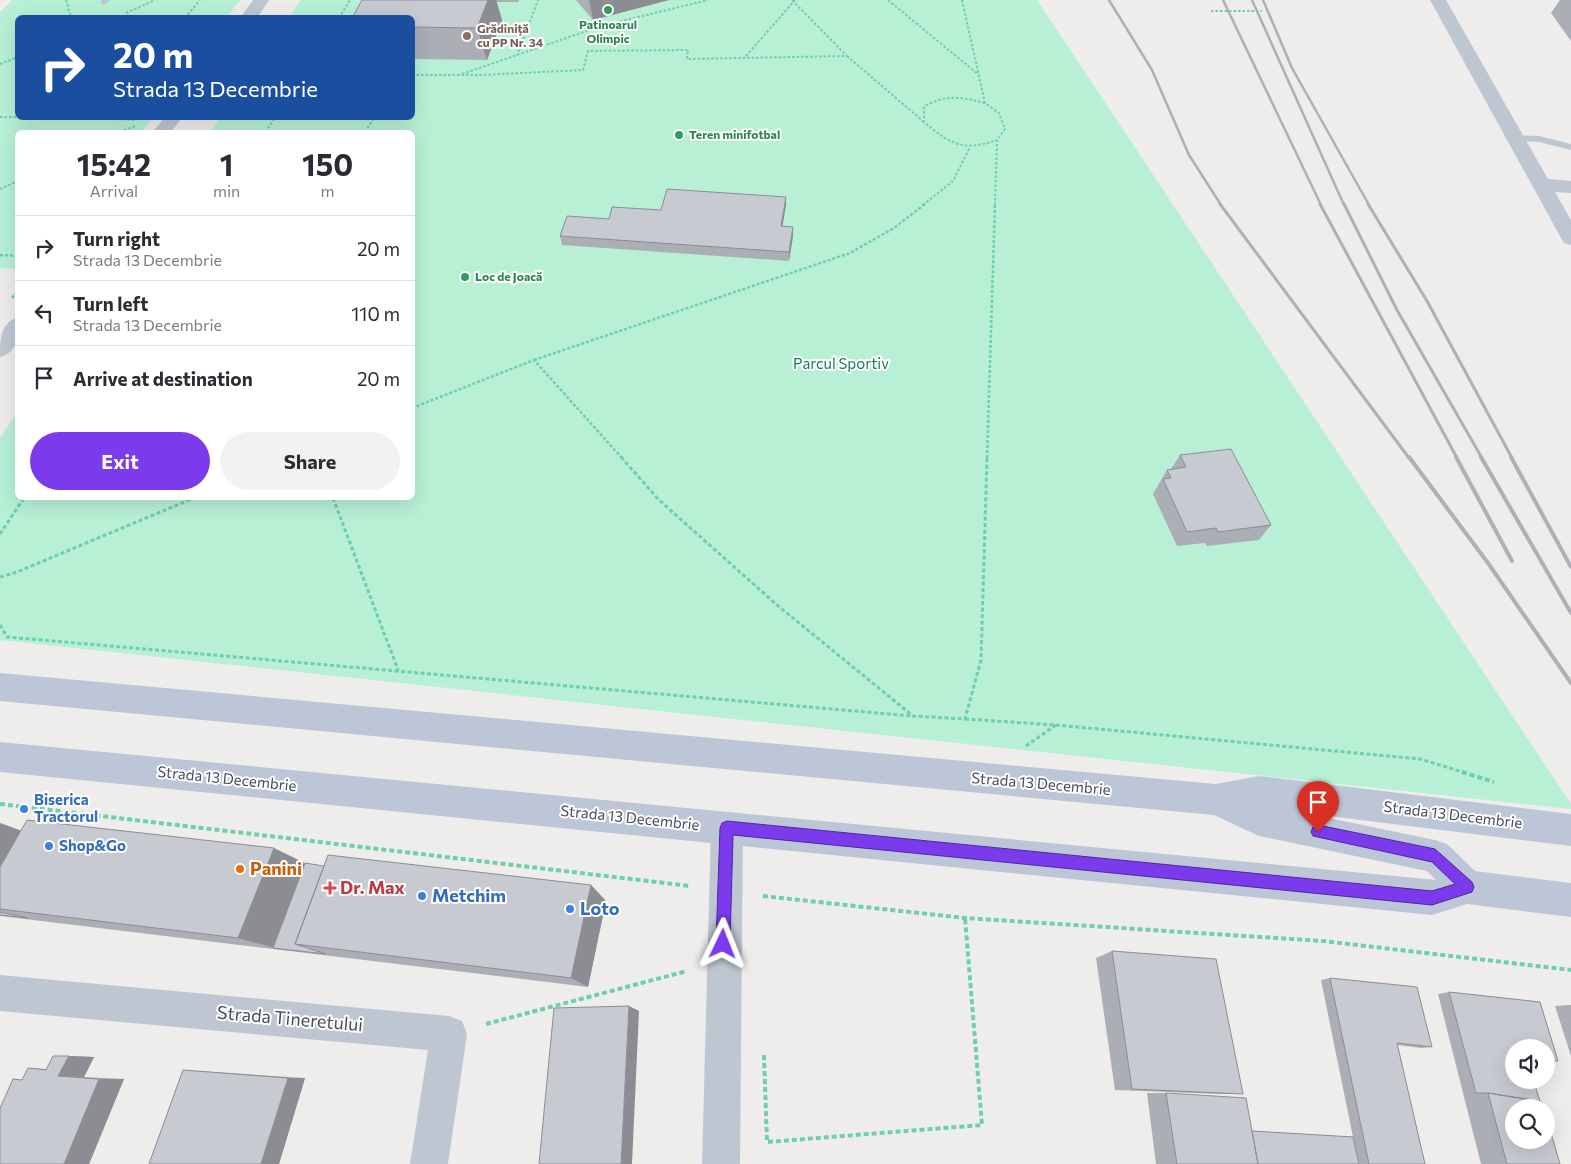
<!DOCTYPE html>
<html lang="en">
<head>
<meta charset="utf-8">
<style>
  :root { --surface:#fff; --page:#f2f2f3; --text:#2b2b33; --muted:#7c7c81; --line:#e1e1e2; --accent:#7c3aed }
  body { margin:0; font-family:Commissioner,sans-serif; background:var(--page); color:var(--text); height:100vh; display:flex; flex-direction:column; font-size:19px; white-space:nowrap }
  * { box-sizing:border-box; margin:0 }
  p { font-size:16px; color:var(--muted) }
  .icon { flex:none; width:28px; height:28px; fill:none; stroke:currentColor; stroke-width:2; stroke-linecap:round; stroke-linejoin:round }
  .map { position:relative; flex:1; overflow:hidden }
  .panel { position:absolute; left:15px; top:130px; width:400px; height:370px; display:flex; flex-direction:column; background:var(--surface); border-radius:8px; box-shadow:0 5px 20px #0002 }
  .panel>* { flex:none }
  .hud { position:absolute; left:15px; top:15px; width:400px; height:105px; border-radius:8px; box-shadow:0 5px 20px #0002; background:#1a4fa0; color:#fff; overflow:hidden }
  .tools { position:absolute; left:1505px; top:1039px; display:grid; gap:10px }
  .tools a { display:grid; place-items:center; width:50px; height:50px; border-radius:50%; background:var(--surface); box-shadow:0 5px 20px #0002; font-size:25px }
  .pin { position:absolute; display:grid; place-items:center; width:42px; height:42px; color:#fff; margin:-51px -21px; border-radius:50% 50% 50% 0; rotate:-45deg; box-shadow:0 0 5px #0007 }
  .pin .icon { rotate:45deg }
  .me { position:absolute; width:55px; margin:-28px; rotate:2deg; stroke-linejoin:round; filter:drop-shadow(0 0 4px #0008) }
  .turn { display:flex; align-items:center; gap:18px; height:105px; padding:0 15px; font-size:22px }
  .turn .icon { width:65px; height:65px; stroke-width:2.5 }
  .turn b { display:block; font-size:35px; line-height:42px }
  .eta { display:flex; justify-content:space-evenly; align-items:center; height:85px; text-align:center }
  .eta b { font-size:30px; font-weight:700; line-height:35px }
  .primary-button { display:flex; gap:10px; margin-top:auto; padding:10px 15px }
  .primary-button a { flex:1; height:58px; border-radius:30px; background:var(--accent); color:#fff; font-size:20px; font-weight:700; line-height:58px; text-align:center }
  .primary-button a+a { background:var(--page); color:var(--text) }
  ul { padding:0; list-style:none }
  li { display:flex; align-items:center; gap:15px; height:65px; padding:0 15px; border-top:1px solid var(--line) }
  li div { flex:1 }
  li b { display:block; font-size:19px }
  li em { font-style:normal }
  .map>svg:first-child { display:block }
  .green { fill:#b7f0d5 }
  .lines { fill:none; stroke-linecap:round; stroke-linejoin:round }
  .path-far3 { stroke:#6ecfad; stroke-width:2; stroke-dasharray:2.5 2; stroke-linecap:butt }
  .path-far2 { stroke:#6ecfad; stroke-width:2.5; stroke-dasharray:3 2; stroke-linecap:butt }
  .path-far1 { stroke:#6ecfad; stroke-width:3; stroke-dasharray:4 2.5; stroke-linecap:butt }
  .path { stroke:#6ecfad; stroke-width:4; stroke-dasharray:5 3; stroke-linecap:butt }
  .service { fill:#bec6d2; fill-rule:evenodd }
  .minor { fill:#bec6d2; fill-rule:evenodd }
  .secondary { fill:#bdc6d6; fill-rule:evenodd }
  .rail-far2 { stroke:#aeb0b7; stroke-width:2.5 }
  .rail-far1 { stroke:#aeb0b7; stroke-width:3 }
  .rail { stroke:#aeb0b7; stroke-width:4 }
  .wall { fill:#acaeb5 }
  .shaded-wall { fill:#8c8d93 }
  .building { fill:#c8cad2; stroke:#8c8d93 }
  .route { fill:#7c3aed; stroke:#51269a }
  .leisure-dot { fill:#2e9e5b; stroke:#fff; stroke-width:2 }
  .education-dot { fill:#8d6e63; stroke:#fff; stroke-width:2 }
  .shop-dot { fill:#3f7fe0; stroke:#fff; stroke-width:2 }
  .food-dot { fill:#e8710a; stroke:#fff; stroke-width:2 }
  .health-dot { fill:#e0444e; stroke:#fff; stroke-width:2 }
  .labels { text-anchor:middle; stroke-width:4; stroke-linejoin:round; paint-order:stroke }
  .far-leisure-label { font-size:12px; font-weight:bold; fill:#27864d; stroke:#fff; text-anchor:start }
  .far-education-label { font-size:12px; font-weight:bold; fill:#785e54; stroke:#fff; text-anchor:start }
  .park-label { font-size:15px; fill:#137d57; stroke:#fff }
  .street-label { font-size:15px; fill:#444c5a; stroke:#fff }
  .shop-label { font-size:15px; font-weight:bold; fill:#366cbe; stroke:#fff; text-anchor:start }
  .near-food-label { font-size:18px; font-weight:bold; fill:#c56008; stroke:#fff; text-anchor:start }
  .near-health-label { font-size:18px; font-weight:bold; fill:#be3a42; stroke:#fff; text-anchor:start }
  .near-shop-label { font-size:18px; font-weight:bold; fill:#366cbe; stroke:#fff; text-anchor:start }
  .near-street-label { font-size:18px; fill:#444c5a; stroke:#fff }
</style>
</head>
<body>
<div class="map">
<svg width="1571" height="1164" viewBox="0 0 1571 1164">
  <rect width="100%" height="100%" fill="#efecec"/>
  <path class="green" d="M 12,0 L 240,0 L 227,17 L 18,18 L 18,118 L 153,118 L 142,132 L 18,132 L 17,269 L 0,268 L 0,12 Z
    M 301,0 L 1037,0 L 1571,804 L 1571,809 L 0,640 L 0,438 L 17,412 L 18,498 L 412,498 L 412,132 L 210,132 L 220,118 L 412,118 L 412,18 L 289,17 Z"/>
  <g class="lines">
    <path class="path-far3" d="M 66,0 L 71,18
      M 888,0 L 979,75
      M 962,0 L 985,103 L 999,113 L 1005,129 L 997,140 L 995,205
      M 1211,11 L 1262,11
      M 126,13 L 155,0
      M 185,18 L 200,0
      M 339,18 L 350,0
      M 517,56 L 538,0
      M 746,56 L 795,0
      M 847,56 L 924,122
      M 0,64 L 18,57
      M 462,74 L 601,26 L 708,0
      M 412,75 L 481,75 L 583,70 L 588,51 L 688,50 L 687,59 L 847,56 L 792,0
      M 985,103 C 963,97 944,94 924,107 L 924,122 C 950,144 963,152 997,140
      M 0,117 L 18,117
      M 45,118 L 101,118
      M 100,118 L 136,120
      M 120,132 L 135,126
      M 265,132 L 275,118
      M 365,132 L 374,118
      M 0,189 L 18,181
      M 923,205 L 953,181 L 970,147"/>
    <path class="path-far2" d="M 0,255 L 18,256
      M 12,298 L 18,290
      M 534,360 L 850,253 L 894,228 L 925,204
      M 412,408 L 534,360 L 622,458
      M 987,458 L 995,204"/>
    <path class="path-far1" d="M 621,457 L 659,500 L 777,605 L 913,716 L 965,719 L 981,660 L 987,457
      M 333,498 L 398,670
      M 0,534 L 24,498
      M 0,577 L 17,572 L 194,498
      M 0,625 L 7,637 L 912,716
      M 965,719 L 1056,725 L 1420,759 L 1466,773
      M 1026,746 L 1056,725"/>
    <path class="path" d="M 1462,772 L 1494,782
      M 0,804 L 690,886
      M 763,896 L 965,918 L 1323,941 L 1571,970
      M 486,1024 L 687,971
      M 764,1055 L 767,1142 L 982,1125 L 965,918"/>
    <path class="service" d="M 101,0 L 111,0 L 104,5 L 101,4 Z
      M 1515,135 L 1539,136 L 1571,144 L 1571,150 L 1539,142 L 1511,140 L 1509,138 Z"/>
    <path class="minor" d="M 253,0 L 269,0 L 257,18 L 240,18 Z
      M 1430,0 L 1446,0 L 1548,179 L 1571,181 L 1571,193 L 1555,192 L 1571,220 L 1571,245 L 1564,243 L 1561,238 Z
      M 164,118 L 182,118 L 171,132 L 153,132 Z
      M 18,317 C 18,334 20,351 0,357 C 0,340 0,323 18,317 Z
      M 727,812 L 738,817 L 743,828 L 740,1164 L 702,1164 L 711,828 L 716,817 Z
      M 0,975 L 449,1016 L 462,1021 L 467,1034 L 448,1164 L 410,1164 L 428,1050 L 0,1011 Z"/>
    <path class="secondary" d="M 0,673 L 1216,784 L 1259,776 L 1571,814 L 1571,846 L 1304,813 L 1435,840 L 1447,844 L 1475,871 L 1571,883 L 1571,917 L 1467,904 L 1432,915 L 0,772 L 0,742 L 1436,880 L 1427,871 L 1259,836 L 1214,815 L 0,701 Z"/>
    <path class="rail-far2" d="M 1109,0 L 1152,70 L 1189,155 L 1221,205
      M 1223,0 L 1321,205
      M 1252,0 L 1344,205
      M 1263,0 L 1292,68 L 1369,205"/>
    <path class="rail-far1" d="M 1220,204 L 1409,458
      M 1320,204 L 1457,458
      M 1344,204 L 1397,310 L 1482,458
      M 1368,204 L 1427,301 L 1512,458"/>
    <path class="rail" d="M 1409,457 L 1488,563 L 1571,683
      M 1456,457 L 1512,561
      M 1481,457 L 1571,613
      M 1511,457 L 1571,567"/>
  </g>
  <path class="wall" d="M 362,0 L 519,0 L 518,2 L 497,2 L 502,20 L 487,60 L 412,59 L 412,18 Z
    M 576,0 L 669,0 L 593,20 Z
    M 1560,0 L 1571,0 L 1571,41 L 1551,13 Z
    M 786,205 L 782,226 L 793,227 L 793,236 L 789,261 L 562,245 L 560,236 L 609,219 Z
    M 1180,455 L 1271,525 L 1259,540 L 1207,546 L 1205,543 L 1177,546 L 1153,494 L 1167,470 L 1171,469 Z
    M 0,823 L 21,831 L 324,866 L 591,885 L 606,901 L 588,987 L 0,916 Z
    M 1112,951 L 1243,1094 L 1219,1094 L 1115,1090 L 1096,958 Z
    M 1330,978 L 1432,1047 L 1421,1048 L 1397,1045 L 1425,1164 L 1156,1164 L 1147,1093 L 1166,1093 L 1252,1131 L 1353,1137 L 1321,980 Z
    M 1449,992 L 1540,1002 L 1558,1061 L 1546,1062 L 1546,1048 L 1514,1048 L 1514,1080 L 1533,1080 L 1540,1101 L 1542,1102 L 1544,1108 L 1514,1108 L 1514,1140 L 1546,1140 L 1546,1116 L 1560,1164 L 1481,1164 L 1438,994 Z
    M 1569,1005 L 1571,1005 L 1571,1056 L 1555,1006 Z
    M 69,1056 L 94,1057 L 84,1077 L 124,1079 L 89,1164 L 13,1079 L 23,1080 L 28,1068 L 46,1069 Z
    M 183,1070 L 305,1078 L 279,1164 L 149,1164 Z"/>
  <path class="shaded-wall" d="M 488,0 L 496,0 L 502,20 L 487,60 L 477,28 Z
    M 589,0 L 669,0 L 593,20 Z
    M 786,197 L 786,205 L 781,235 L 781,226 Z
    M 793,227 L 793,236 L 789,261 L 789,252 Z
    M 0,823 L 33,835 L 0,895 Z
    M 274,848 L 313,867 L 273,948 L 282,950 L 238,938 Z
    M 591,885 L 606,901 L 588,987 L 571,978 Z
    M 629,1006 L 639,1011 L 632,1164 L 621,1164 Z
    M 69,1056 L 94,1057 L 84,1077 L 58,1076 Z
    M 288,1078 L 305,1078 L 279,1164 L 261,1164 Z
    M 99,1079 L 124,1079 L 89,1164 L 64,1164 Z"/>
  <path class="building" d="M 362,0 L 488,0 L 477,28 L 412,27 L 412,18 L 352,18 Z
    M 667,189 L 786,197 L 781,226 L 793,227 L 789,252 L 560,236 L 567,216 L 609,219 L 612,207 L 661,210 Z
    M 1231,449 L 1271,525 L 1218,532 L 1216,528 L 1187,532 L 1163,479 L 1171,478 L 1167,470 L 1186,467 L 1180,455 Z
    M 27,820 L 274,848 L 238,938 L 0,909 L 0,867 Z
    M 328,855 L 591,885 L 571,978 L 295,944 Z
    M 305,863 L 324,866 L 295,944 L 326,954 L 273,948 Z
    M 0,912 L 28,918 L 0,915 Z
    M 1112,951 L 1216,959 L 1243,1094 L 1132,1089 Z
    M 1330,978 L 1417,987 L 1432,1047 L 1397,1043 L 1425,1164 L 1369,1164 Z
    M 1449,992 L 1540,1002 L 1558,1061 L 1546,1060 L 1546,1048 L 1514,1048 L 1514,1080 L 1533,1080 L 1540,1101 L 1488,1093 L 1476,1093 Z
    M 629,1006 L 621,1164 L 539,1164 L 554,1008 Z
    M 53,1056 L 69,1056 L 58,1076 L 99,1079 L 64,1164 L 0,1164 L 0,1108 L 13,1079 L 22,1080 L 28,1068 L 46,1070 Z
    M 183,1070 L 288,1078 L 261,1164 L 149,1164 Z
    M 1166,1093 L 1246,1098 L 1258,1164 L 1177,1164 Z
    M 1488,1093 L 1542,1102 L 1544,1108 L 1514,1108 L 1514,1140 L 1546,1140 L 1546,1116 L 1560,1164 L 1507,1164 Z
    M 1252,1131 L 1353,1137 L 1359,1164 L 1258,1164 Z"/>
  <path class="route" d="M 727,821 L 1432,891 L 1455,884 L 1432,862 L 1313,836 L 1311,832 L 1313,827 L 1318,825 L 1435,849 L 1472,882 L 1474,887 L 1472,892 L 1432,905 L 733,835 L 730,944 L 728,949 L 723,951 L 718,949 L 716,944 L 720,828 L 722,823 Z"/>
  <g class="leisure-dot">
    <circle cx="608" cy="10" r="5"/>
    <circle cx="679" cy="135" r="5"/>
    <circle cx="465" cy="277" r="5"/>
  </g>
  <circle class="education-dot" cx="467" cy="36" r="5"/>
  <g class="shop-dot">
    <circle cx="24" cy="809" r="5"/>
    <circle cx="49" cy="846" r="5"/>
    <circle cx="422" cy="896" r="5"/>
    <circle cx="570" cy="909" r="5"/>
  </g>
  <circle class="food-dot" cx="240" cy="869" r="5"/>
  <path class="health-dot" d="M327.5 880.5h5v5h5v5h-5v5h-5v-5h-5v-5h5z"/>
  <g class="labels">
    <g class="far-leisure-label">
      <text x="608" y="29" text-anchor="middle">Patinoarul<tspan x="608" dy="14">Olimpic</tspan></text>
      <text x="689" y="139">Teren minifotbal</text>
      <text x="475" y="281">Loc de Joacă</text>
    </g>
    <g class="far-education-label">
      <text x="477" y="33">Grădiniță<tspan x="477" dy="14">cu PP Nr. 34</tspan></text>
    </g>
    <g class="park-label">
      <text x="841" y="369">Parcul Sportiv</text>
    </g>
    <g class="street-label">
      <text transform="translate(227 779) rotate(6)" y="5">Strada 13 Decembrie</text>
      <text transform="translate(1041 784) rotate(5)" y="5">Strada 13 Decembrie</text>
      <text transform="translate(1453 815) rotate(7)" y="5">Strada 13 Decembrie</text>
      <text transform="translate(630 818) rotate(6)" y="5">Strada 13 Decembrie</text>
    </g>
    <g class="shop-label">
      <text x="34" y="805">Biserica<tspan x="34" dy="17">Tractorul</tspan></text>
      <text x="59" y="851">Shop&amp;Go</text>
    </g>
    <g class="near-food-label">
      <text x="250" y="875">Panini</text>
    </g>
    <g class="near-health-label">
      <text x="340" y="894">Dr. Max</text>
    </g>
    <g class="near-shop-label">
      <text x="432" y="902">Metchim</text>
      <text x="580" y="915">Loto</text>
    </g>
    <g class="near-street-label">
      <text transform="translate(290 1019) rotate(5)" y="6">Strada Tineretului</text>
    </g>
  </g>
</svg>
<div class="tools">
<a><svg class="icon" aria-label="sound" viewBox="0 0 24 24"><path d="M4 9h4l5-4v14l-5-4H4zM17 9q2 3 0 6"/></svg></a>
<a><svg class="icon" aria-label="search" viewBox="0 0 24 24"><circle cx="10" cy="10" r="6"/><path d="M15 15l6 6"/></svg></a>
</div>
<div class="pin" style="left:1318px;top:832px;background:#d93025"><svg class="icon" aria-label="arrive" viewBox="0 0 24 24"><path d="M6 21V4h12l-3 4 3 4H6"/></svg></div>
<svg class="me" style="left:723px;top:944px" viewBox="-20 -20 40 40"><path d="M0-17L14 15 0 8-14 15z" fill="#7c3aed" stroke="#fff" stroke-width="4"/></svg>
<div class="hud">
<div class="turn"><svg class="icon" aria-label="right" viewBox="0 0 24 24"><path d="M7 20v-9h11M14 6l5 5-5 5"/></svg><div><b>20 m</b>Strada 13 Decembrie</div></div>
</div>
<section class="panel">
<div class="eta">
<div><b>15:42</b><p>Arrival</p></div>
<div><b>1</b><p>min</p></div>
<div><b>150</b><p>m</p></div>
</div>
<ul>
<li><svg class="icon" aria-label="right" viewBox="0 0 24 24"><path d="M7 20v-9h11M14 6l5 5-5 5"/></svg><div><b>Turn right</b><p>Strada 13 Decembrie</p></div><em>20 m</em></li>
<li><svg class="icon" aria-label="left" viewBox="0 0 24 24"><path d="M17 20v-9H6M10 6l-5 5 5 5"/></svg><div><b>Turn left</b><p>Strada 13 Decembrie</p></div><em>110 m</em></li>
<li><svg class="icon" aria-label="arrive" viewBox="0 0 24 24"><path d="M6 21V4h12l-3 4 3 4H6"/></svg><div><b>Arrive at destination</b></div><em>20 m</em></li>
</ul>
<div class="primary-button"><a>Exit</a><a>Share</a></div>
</section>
</div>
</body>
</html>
